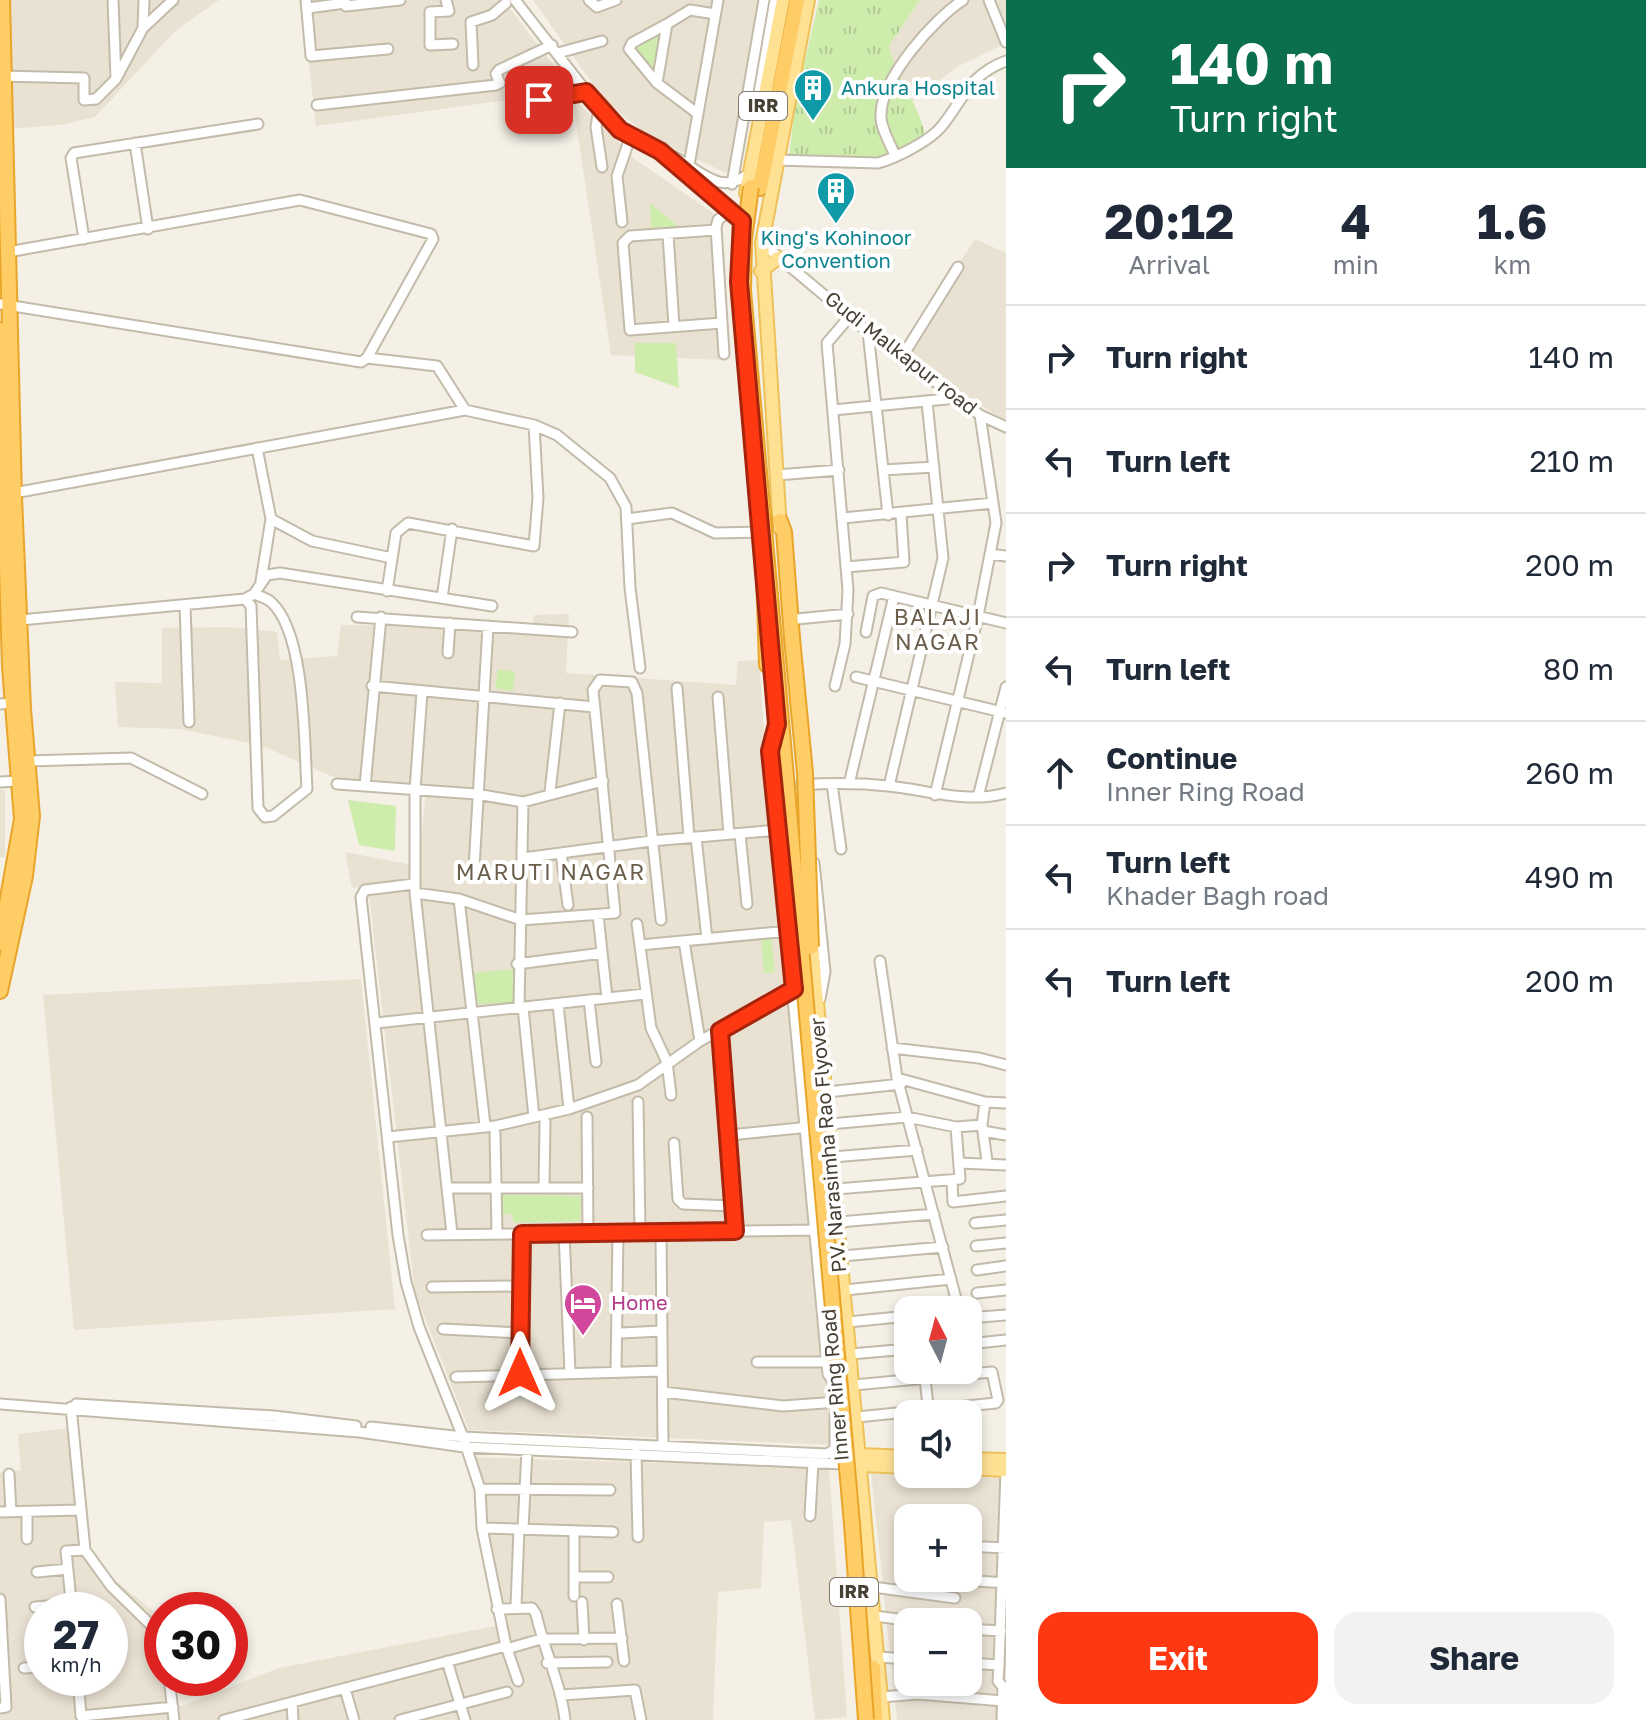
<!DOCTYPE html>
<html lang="en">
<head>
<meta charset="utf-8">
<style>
  :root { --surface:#fff; --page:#f2f2f3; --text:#1f2937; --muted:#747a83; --line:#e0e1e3; --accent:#ff3812 }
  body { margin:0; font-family:"Golos Text",sans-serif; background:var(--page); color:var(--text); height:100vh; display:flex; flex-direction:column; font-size:30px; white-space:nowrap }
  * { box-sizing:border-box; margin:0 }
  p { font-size:26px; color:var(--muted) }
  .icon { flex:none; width:44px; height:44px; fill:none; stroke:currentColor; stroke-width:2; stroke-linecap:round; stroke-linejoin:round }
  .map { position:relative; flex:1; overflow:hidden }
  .details { display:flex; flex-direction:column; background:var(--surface); width:640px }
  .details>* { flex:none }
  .top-card { background:#0b6e4f; color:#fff; overflow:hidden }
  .needle { width:52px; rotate:354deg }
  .tools { position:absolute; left:894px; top:1296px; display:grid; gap:16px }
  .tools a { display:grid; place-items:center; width:88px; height:88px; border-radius:16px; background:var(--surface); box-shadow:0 4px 12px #0003; font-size:40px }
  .speed { position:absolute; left:24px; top:1592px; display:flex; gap:16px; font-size:40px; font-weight:700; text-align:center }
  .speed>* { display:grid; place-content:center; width:104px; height:104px; border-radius:50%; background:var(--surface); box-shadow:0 4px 12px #0003; line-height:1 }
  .speed small { font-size:20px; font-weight:400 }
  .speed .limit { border:12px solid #d22; background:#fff; color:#111 }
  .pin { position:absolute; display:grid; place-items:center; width:68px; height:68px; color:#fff; margin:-34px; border-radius:16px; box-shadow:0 4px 12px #0006 }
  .me { position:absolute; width:88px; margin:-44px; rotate:0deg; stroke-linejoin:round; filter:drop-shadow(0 0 6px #0008) }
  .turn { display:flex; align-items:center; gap:28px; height:168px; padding:0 32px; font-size:36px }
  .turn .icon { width:104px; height:104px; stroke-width:2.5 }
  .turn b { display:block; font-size:56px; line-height:68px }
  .eta { display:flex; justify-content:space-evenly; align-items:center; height:136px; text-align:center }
  .eta b { font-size:48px; font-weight:700; line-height:56px }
  .cta { display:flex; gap:16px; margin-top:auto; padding:16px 32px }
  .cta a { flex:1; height:92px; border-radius:24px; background:var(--accent); color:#fff; font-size:32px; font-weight:700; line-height:92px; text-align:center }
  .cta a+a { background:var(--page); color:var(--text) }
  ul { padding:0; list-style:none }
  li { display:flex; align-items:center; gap:24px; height:104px; padding:0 32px; border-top:2px solid var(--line) }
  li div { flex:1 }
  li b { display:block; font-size:30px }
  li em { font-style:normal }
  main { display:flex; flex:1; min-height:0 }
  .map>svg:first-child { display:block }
  .residential { fill:#e9e2d3; fill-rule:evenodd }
  .grass { fill:url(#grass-tufts) }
  .park { fill:#ceecab }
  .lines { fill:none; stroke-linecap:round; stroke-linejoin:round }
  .minor-casing { stroke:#c3bbaa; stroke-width:13 }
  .major-casing { stroke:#edc25b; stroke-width:16 }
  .highway-casing { stroke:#e9a52a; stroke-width:18 }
  .minor { stroke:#fff; stroke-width:9 }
  .major { stroke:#ffe194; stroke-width:12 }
  .highway { stroke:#ffcd66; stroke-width:14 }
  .highway-bridge-casing { stroke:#e9a52a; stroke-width:18; stroke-linecap:butt }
  .highway-bridge { stroke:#ffcd66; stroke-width:14 }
  .route-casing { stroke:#a6240c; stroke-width:20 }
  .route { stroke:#ff3812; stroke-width:14 }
  .labels { text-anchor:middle; stroke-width:8; stroke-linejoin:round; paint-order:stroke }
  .shield { fill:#fff; stroke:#7e7971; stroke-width:2 }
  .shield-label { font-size:18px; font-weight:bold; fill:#474034 }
  .culture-label { font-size:20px; fill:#0d838f; stroke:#fff; text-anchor:start }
  .street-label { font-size:20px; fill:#474034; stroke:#fff }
  .hotel-label { font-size:20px; fill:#b23c85; stroke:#fff; text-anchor:start }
  .neighbourhood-label { font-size:22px; letter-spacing:2px; fill:#6b5e4b; stroke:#fff }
</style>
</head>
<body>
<main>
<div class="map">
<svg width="1006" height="1720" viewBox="0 0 1006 1720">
  <defs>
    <pattern id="grass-tufts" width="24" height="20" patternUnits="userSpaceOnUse" patternTransform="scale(2)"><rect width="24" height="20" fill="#ceecab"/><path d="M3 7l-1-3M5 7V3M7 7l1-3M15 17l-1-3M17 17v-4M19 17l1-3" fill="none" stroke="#b2cb94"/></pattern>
  </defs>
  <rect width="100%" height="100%" fill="#f4f0e6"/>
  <path class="residential" d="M 7,0 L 219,0 L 175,31 L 95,117 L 60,125 L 8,129 Z
    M 302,0 L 503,0 L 562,76 L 567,92 L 316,126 Z
    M 533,0 L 763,0 L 732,176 L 650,137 L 605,101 Z
    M 920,0 L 1006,0 L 1006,43 L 957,67 L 913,101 L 895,74 L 889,46 Z
    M 572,96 L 636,160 L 719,217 L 721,360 L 611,355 Z
    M 975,239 L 1006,253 L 1006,420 L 971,400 L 903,350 Z
    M 569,614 L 566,673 L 736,685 L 738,661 L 759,660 L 776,900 L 834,1445 L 469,1430 L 415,1293 L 368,887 L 352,888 L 345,852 L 418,866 L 427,784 L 336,778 L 260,745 L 179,729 L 118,727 L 115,682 L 162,683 L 162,628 L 230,627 L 277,632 L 280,660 L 337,656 L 341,625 L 532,627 L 534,615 Z
    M 0,790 L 5,790 L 5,857 L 0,857 Z
    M 361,979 L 395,1309 L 74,1330 L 43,995 Z
    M 71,1428 L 83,1555 L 162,1618 L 162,1678 L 173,1678 L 177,1708 L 279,1668 L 506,1624 L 471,1457 L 829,1468 L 847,1717 L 815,1720 L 791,1520 L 764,1522 L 761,1588 L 718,1592 L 713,1720 L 0,1720 L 0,1473 L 21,1470 L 18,1434 ZM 42,1610 L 110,1610 L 110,1678 L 42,1678 Z
    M 871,1472 L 1006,1478 L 1006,1720 L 897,1720 ZM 908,1518 L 968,1518 L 968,1578 L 908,1578 ZM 908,1622 L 968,1622 L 968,1682 L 908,1682 Z"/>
  <path class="grass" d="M 819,0 L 920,0 L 889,46 C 897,83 919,102 926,138 L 884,159 L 789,157 L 796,99 Z"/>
  <path class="park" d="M 660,33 L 663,37 L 653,71 L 634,49 Z
    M 650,203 L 679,227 L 651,228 Z
    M 635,343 L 676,343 L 679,388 L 635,372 Z
    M 498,669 L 515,672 L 513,691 L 495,688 Z
    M 348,800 L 396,806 L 395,851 L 359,845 Z
    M 771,938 L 775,972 L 764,974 L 761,939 Z
    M 513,969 L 516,1003 L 478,1004 L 474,973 Z
    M 499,1195 L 581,1196 L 580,1221 L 514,1223 L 511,1214 L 499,1215 Z"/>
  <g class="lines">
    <g class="minor-casing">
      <path id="minor" d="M 113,0 L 116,79 L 143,28 L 173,0
        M 306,0 L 311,56 L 388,49
        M 345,0 L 346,6 L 400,0
        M 446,0 L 449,11 L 430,12 L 430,45 L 453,44
        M 515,0 L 607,118 L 620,130 L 660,151 L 742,221
        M 589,0 L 597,7 L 616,0
        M 989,0 L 1006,42
        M 308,8 L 345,3
        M 667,24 L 632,43 L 629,49 L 657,83 L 698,114
        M 143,28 L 144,0
        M 558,53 L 602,41
        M 473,65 L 471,22 L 492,15 L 506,3
        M 0,76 L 84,78 L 84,100 L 96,99 L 116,79
        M 657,83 L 667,24 L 690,10 L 715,14
        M 539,100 L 586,92
        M 317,105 L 496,85 L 500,83 L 496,74 L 499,70 L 552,45
        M 599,108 L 596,127 L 602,167
        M 758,115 L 757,104 L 775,0
        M 135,143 L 148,229
        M 663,152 C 697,163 716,201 751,172
        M 895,156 C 891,144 880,128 881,115 C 881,78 934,19 963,0
        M 776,160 L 878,163 C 896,158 930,141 942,126 C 965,97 969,75 1006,61
        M 689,165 L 718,0
        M 732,184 L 764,0
        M 622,222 L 617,176 L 631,135
        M 716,230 L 630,236 L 623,243 L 630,330 L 722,323
        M 668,234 L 674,326
        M 84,239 L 71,158 L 74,153 L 258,124
        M 762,243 L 868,332 L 980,415 L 1006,427
        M 0,304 L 361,362 L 367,358 L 433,239 L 431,234 L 300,200 L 8,252
        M 868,332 L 888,515
        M 724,354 L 716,227 L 718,220 L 730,210
        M 902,357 L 958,267
        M 367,358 L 437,366 L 465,410 L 534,425 L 557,435 L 610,478 L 626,507 L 630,588 L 640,668
        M 833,410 L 957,398
        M 257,448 L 271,519 L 261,581
        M 883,470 L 934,467
        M 777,475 L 839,470
        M 14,493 L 465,410
        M 843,518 L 993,503
        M 271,519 L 312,541 L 392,558
        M 627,519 L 672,513 L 715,533 L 763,532
        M 990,554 L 1006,556
        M 846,567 L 904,562 L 901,514
        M 387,591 L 396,533 L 408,523 L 534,546 L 538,498 L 534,425
        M 442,598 L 452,529
        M 245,599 L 251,606 L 258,808 L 265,817 L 273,816 L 307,789 C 304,743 306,633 271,602 C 267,598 259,596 254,594
        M 185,605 L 189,722
        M 357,617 L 572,632
        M 797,619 L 848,614
        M 20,620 L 245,599 L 254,594 L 267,575 L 280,573 L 492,606
        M 866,632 L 873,596 L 881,593 L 1006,623
        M 448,653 L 450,623
        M 856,677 L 1006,713
        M 372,686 L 594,707
        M 835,686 L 845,644 L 848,590 L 827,343 L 850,316
        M 677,688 L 689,837
        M 422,692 L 415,790 L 415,893 L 452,1234
        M 718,697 L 729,834
        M 0,704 L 13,703
        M 777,724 L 770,751 L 828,1374 L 836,1386
        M 28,761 L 131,758 L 202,794
        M 0,782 L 18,781
        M 337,784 L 476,794 L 523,802 L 603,781
        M 832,784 L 841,849
        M 849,784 L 894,596
        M 801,785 C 829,783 860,783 888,786 C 928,790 966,804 1006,793
        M 365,786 L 381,617
        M 889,786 L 943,558 L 927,402
        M 550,792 L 560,703
        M 935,795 L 978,616 L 996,523 L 980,415
        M 978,797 L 1006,687
        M 740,834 L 747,904
        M 696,837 L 707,939
        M 561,853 L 568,905
        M 523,858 L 651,841 L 778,830
        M 814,863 L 825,972 L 820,999
        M 474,868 L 488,626
        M 415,893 L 459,899 L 521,920 L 615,913 L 593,690 L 600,680 L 632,682 L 637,693 L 661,920
        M 459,899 L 485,1125
        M 598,915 L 607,998
        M 637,924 L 651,1028 L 667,1062 L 671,1095
        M 684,941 L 700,1041
        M 640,945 L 789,931
        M 880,961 L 897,1078 L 959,1310
        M 517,964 L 602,953
        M 589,1000 L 596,1062
        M 558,1004 L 569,1109
        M 519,1007 L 523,802
        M 523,1007 L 534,1117
        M 376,1023 L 645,994
        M 720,1031 L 735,1231
        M 892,1048 L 979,1058 L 1006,1065
        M 897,1078 L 985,1102 L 1006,1103
        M 827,1092 L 901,1084
        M 638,1102 L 640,1232
        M 985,1102 L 982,1125 L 987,1161
        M 587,1117 L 588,1233
        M 830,1124 L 907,1117 L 956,1127 L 982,1125
        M 983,1131 L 1006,1135
        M 495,1133 L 497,1234
        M 730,1135 L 810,1127
        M 388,1137 L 495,1126 L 569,1109 L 638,1085 L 700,1041 L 797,987
        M 674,1143 L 678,1199 L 683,1204 L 734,1206
        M 833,1157 L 917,1150
        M 959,1163 L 1006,1165
        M 952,1180 L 953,1202 L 1006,1196
        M 449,1188 L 588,1188
        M 544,1188 L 545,1122
        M 836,1189 L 960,1179 L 956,1127
        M 839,1222 L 934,1214
        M 975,1223 L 1006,1220
        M 661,1232 L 663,1446
        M 564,1233 L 570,1372
        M 427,1235 L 819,1230
        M 976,1246 L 1006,1243
        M 842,1256 L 943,1247
        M 977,1270 L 1006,1266
        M 432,1287 L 520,1286
        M 845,1290 L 951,1279
        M 977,1293 L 1006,1290
        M 980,1317 L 1006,1315
        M 848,1322 L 908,1316
        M 443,1329 L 520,1333
        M 622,1333 L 661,1331
        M 968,1344 L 1006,1340
        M 851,1354 L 908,1349
        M 757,1362 L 827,1362
        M 924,1370 L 929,1414
        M 616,1372 L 618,1232
        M 520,1373 L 522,1234
        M 456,1377 L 662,1371
        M 854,1385 L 992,1372 L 998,1400 L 996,1403 L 857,1417
        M 663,1392 L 783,1406 L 838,1402
        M 0,1404 L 359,1432 L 464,1447 L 843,1464
        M 76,1404 L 274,1416 L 356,1426
        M 71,1407 L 85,1550 L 111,1586 L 162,1636
        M 371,1427 L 463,1437 L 827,1454 L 835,1449 L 835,1415 L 838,1407
        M 636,1453 L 638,1537
        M 9,1474 L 11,1512
        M 480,1489 L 610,1490
        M 0,1512 L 80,1510
        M 27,1512 L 27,1539
        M 810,1516 L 813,1462
        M 482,1528 L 613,1532
        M 523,1529 L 527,1450
        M 984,1547 L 1006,1548
        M 37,1572 L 68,1569
        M 574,1577 L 608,1577
        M 977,1581 L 1006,1583
        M 873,1587 L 955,1598
        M 574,1596 L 574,1531
        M 0,1599 L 6,1707 L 0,1708
        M 582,1602 L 584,1640
        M 617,1604 L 624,1661
        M 516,1606 L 519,1529
        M 35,1607 L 71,1604
        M 497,1609 L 532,1608 L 536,1614 C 544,1650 561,1684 565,1720
        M 72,1610 L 66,1551 L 85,1550
        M 875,1616 L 920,1622
        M 968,1629 L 1001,1631
        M 110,1644 L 117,1644
        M 506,1646 L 518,1681
        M 510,1648 L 541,1639 L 622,1638
        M 878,1657 L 908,1659
        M 447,1661 L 465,1720
        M 547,1663 L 607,1662
        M 968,1663 L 999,1665
        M 24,1668 L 42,1667
        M 78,1678 L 81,1716 L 173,1707
        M 169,1678 L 174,1720
        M 345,1689 L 354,1720
        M 562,1695 L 635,1690 L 641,1720
        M 881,1697 L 918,1694 L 1003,1701
        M 292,1702 L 293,1720
        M 224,1720 L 506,1646 L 482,1528 L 480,1489 L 463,1437 L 419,1327 L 406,1282 L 398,1235 L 361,897 L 365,890 L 414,884
        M 400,1720 L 507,1692
        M 1002,1720 L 1003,1687 L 998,1681 L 999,1665 L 1006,1471"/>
    </g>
    <g class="major-casing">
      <path id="major" d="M 746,193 L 783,0
        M 761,271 L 778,258
        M 780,528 L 762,243 L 808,0
        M 811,937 L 883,1720
        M 861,1455 L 908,1457
        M 968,1459 L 1006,1460
        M 862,1465 L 908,1467
        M 968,1468 L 1006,1470"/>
    </g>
    <g class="highway-casing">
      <path id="highway" d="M 760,188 L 797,0
        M 780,521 L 784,532 L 792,638
        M 764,570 L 767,665
        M 0,943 L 22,819 L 10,667 L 0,330
        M 0,991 L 25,876 L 32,816 L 23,709 L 14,497 L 2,0
        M 873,1668 L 875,1720"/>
    </g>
    <use href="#minor" class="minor"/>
    <use href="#major" class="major"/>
    <use href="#highway" class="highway"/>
    <g class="highway-bridge-casing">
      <path id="highway-bridge" d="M 751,187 L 744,239 L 743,291 L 852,1524 L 866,1720
        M 792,638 L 805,773 L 811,947"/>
    </g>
    <use href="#highway-bridge" class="highway-bridge"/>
  </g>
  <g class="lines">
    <g class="route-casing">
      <path id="route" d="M 520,1373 L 522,1234 L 735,1231 L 720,1031 L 794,989 L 770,751 L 777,724 L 739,282 L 742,221 L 660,151 L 620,130 L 586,92 L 539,100"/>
    </g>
    <use href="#route" class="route"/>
  </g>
  <defs>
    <g id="building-pin" transform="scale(2)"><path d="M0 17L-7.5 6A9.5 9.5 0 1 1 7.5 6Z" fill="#0f9aa8" stroke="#fff"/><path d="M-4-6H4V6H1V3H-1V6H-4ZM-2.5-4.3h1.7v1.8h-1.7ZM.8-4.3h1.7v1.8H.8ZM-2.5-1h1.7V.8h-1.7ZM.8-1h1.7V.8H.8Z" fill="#fff"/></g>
    <g id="hotel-pin" transform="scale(2)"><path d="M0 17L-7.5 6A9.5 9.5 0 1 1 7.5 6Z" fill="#d1479c" stroke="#fff"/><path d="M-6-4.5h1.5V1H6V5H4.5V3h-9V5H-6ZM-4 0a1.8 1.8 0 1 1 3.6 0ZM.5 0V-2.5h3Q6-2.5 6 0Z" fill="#fff"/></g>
  </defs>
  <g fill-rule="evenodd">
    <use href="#building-pin" x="813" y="88"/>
    <use href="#building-pin" x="836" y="191"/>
    <use href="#hotel-pin" x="583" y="1303"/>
  </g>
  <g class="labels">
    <g class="shield">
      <rect x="739" y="92" width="48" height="28" rx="6"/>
      <rect x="830" y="1578" width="48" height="28" rx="6"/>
    </g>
    <g class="shield-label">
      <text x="763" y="112">IRR</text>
      <text x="854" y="1598">IRR</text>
    </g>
    <g class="culture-label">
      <text x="841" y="95">Ankura Hospital</text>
      <text x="836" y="245" text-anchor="middle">King's Kohinoor<tspan x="836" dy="23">Convention</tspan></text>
    </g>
    <g class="street-label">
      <text transform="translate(901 353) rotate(38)" y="7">Gudi Malkapur road</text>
      <text transform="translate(828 1145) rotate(-95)" y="7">P.V. Narasimha Rao Flyover</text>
      <text transform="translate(835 1385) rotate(-95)" y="7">Inner Ring Road</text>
    </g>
    <g class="hotel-label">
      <text x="611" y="1310">Home</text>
    </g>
    <g class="neighbourhood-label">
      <text x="938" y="625">BALAJI<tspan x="938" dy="25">NAGAR</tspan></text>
      <text x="551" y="880">MARUTI NAGAR</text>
    </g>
  </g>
</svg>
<div class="tools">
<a><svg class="needle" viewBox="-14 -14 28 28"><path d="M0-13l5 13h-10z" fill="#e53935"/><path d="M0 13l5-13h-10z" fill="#747a83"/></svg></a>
<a><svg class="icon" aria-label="sound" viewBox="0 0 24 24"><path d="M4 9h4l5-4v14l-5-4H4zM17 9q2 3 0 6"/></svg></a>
<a>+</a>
<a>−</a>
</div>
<div class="speed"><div>27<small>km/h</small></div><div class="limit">30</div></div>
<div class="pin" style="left:539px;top:100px;background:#d93025"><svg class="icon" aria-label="arrive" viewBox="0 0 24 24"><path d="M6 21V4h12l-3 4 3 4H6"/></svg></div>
<svg class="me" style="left:520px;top:1373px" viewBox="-20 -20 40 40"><path d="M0-17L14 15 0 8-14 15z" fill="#ff3812" stroke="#fff" stroke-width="4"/></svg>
</div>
<section class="details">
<div class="top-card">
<div class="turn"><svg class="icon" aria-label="right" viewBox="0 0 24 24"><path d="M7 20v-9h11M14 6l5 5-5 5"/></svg><div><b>140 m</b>Turn right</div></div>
</div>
<div class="eta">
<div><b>20:12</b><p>Arrival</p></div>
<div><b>4</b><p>min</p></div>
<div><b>1.6</b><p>km</p></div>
</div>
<ul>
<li><svg class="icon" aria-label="right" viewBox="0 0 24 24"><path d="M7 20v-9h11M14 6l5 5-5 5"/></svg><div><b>Turn right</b></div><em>140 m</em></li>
<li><svg class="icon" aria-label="left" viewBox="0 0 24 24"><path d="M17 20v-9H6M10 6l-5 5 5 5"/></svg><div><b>Turn left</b></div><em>210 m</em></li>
<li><svg class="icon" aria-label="right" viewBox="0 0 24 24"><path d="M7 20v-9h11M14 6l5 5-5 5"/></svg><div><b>Turn right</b></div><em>200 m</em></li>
<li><svg class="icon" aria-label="left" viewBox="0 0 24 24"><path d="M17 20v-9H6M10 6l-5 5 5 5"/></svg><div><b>Turn left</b></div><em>80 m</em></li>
<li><svg class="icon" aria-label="ahead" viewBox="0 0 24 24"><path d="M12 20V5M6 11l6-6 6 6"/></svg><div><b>Continue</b><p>Inner Ring Road</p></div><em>260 m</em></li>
<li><svg class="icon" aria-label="left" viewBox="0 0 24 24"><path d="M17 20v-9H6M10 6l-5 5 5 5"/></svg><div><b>Turn left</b><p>Khader Bagh road</p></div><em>490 m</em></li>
<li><svg class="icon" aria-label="left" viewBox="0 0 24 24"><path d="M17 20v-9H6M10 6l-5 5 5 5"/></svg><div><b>Turn left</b></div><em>200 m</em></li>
</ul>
<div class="cta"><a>Exit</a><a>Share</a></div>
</section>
</main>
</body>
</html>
